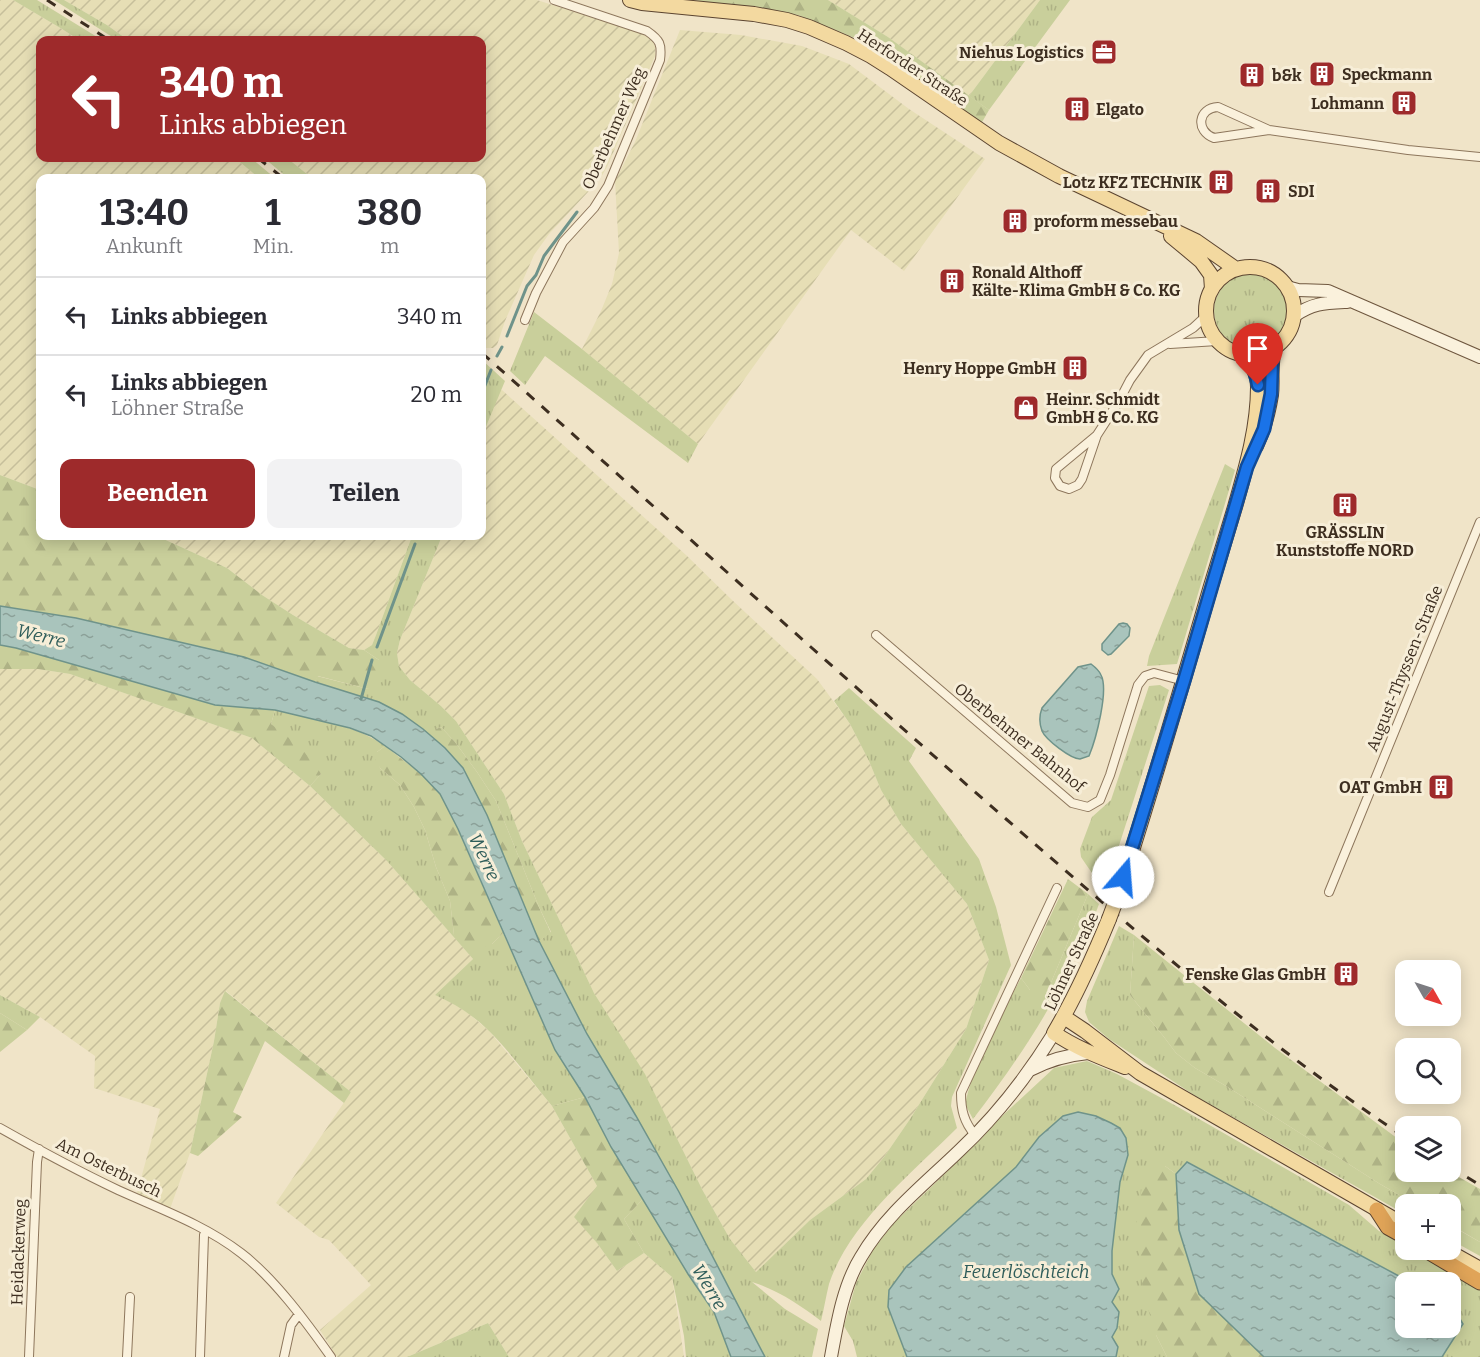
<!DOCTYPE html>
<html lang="de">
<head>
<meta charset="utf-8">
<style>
  :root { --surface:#fff; --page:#f2f2f3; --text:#2b2b33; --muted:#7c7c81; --line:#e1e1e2; --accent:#9e2a2b }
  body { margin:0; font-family:Bitter,serif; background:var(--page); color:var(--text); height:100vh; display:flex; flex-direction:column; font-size:22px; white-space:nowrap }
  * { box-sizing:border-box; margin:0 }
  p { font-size:20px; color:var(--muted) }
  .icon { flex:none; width:33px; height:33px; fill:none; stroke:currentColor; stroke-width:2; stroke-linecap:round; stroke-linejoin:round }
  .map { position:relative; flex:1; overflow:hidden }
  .details { position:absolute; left:36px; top:174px; width:450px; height:366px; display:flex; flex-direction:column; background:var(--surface); border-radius:12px; box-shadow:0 3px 15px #0003 }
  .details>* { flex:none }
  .banner { position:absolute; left:36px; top:36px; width:450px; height:126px; border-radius:12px; box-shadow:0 3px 15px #0003; background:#9e2a2b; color:#fff; overflow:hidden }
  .needle { width:39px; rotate:129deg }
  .controls { position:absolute; left:1395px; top:960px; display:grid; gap:12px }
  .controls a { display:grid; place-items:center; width:66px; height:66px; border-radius:12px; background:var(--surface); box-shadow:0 3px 15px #0003; font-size:30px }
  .pin { position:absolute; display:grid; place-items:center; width:51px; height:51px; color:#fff; margin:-62px -26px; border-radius:50% 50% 50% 0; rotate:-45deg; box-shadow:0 0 6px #0007 }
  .pin .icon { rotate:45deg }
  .me { position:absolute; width:66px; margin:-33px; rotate:18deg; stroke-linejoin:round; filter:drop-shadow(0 0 4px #0008) }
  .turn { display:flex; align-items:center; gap:21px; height:126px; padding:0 24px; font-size:27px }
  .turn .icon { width:78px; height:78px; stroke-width:2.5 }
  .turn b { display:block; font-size:42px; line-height:51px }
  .eta { display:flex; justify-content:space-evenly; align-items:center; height:102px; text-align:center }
  .eta b { font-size:36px; font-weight:700; line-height:42px }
  .primary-button { display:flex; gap:12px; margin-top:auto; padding:12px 24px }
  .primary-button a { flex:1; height:69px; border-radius:12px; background:var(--accent); color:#fff; font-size:24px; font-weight:700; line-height:69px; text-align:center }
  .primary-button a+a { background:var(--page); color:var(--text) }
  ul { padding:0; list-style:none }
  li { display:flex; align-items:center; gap:18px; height:78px; padding:0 24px; border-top:2px solid var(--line) }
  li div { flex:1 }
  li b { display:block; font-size:22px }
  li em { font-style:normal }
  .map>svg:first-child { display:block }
  .farmland { fill:url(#farmland-furrows) }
  .grass { fill:url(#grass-tufts) }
  .forest { fill:url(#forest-firs) }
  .water { fill:url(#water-ripples); stroke:#6f938a; stroke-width:1.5 }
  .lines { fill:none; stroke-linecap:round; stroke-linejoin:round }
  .stream { stroke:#6f938a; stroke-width:3 }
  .street-casing { stroke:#8d765c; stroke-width:10 }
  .secondary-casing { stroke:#6f573f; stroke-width:14 }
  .primary-casing { stroke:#5b4430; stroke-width:16 }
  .highway-casing { stroke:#5b4430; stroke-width:17 }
  .street { stroke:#faf1dc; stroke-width:8 }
  .secondary { stroke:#faf1dc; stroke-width:12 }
  .primary { stroke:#f3d9a0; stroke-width:14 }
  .highway { stroke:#e0a458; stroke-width:15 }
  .rail { stroke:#3d2e20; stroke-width:3; stroke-dasharray:10 10; stroke-linecap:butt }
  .primary-bridge-casing { stroke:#5b4430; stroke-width:16; stroke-linecap:butt }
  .primary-bridge { stroke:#f3d9a0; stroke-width:14 }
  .route-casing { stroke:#114b97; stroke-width:15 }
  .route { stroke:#1a73e8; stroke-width:10 }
  .labels { text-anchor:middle; stroke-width:6; stroke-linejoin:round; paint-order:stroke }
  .poi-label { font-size:16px; font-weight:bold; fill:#3d2e20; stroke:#f7eed8; text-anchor:start }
  .street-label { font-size:16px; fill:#3d2e20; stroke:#f7eed8 }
  .water-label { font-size:18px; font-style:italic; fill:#2f5d5a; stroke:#f7eed8 }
</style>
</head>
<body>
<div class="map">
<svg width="1480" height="1357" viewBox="0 0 1480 1357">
  <defs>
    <pattern id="farmland-furrows" width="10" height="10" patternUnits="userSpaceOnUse" patternTransform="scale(1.5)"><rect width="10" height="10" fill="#e6deb5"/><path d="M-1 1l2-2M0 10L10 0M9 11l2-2" fill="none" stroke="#c6bf9b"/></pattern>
    <pattern id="grass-tufts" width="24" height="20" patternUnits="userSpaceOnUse" patternTransform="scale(1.5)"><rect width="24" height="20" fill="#c9cf9b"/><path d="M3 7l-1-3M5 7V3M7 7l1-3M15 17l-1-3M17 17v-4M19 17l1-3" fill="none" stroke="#aeb285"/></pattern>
    <pattern id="forest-firs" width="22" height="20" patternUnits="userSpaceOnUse" patternTransform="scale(1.5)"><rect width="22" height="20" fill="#c9cf9b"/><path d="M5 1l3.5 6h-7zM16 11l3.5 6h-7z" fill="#aeb285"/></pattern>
    <pattern id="water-ripples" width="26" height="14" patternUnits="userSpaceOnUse" patternTransform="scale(1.5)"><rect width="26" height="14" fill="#a9c4bc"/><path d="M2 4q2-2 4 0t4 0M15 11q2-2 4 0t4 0" fill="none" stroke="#8ba098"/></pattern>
  </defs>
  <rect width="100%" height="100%" fill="#f0e4c8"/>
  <path class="farmland" d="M 0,0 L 13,0 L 62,29 L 79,40 L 40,40 L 40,158 L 235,158 L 259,178 L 40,178 L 40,490 L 0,475 Z
    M 64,0 L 537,0 L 643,34 L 653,41 L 655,47 L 655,56 L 607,167 L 600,179 L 549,234 L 534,255 L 505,321 L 497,345 L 493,348 L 484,348 L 482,345 L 482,178 L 312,178 L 287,158 L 482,158 L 482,40 L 128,40 L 107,25 Z
    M 828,0 L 1040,0 L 969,96 L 888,37 Z
    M 680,30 L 741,35 L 802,46 L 849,64 L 909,109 L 985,159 L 904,271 L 851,230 L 698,444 L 582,349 L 601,311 L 612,284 L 619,253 L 615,181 L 635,142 Z
    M 502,390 L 686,555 L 732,600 L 817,679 L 850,724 L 869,761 L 881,790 L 901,824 L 967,904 L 989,960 L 966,1029 L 910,1119 L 884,1157 L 866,1179 L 810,1220 L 756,1272 L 730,1239 L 703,1191 L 645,1075 L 594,993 L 522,841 L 504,794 L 456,721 L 441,706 L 410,680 L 399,666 L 397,653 L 400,640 L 442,536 L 482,536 L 482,436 L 499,391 Z
    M 157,536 L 412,536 L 376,635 L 372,645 L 364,650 L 349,648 L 293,615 L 262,595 L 227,568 Z
    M 9,668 L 38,669 L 70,674 L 252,738 L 310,786 L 387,861 L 473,959 L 435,995 L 452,1003 L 468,1013 L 489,1031 L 552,1106 L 597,1186 L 597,1243 L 617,1271 L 644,1253 L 672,1277 L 684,1357 L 509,1357 L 488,1323 L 407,1357 L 337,1357 L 320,1330 L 371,1285 L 329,1240 L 319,1237 L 276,1203 L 351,1092 L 226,991 L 220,1003 L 214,1041 L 190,1153 L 170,1209 L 137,1193 L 160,1109 L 94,1088 L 95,1056 L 40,1017 L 0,995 L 0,669 Z"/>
  <path class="grass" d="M 13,0 L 37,0 L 102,40 L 79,40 L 62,29 Z
    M 54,0 L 64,0 L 107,25 L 128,40 L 117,40 Z
    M 1040,0 L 1070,0 L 989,110 L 969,96 Z
    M 235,158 L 251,158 L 275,178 L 259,178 Z
    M 264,158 L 287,158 L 312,178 L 288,178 Z
    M1214 311a37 37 0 1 1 74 0a37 37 0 1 1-74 0Z
    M 534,312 L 582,349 L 698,444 L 688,463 L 545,356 L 525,385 L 510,371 Z
    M 482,360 L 505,381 L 482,436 L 482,386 L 486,379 L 484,369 L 482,366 Z
    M 1225,464 L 1235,470 L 1177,664 L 1147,666 L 1149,656 Z
    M 412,536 L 442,536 L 400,640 L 397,653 L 399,666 L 410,680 L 441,706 L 456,721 L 504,794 L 522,841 L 594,993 L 645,1074 L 703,1191 L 730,1239 L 756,1272 L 810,1220 L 866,1179 L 884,1157 L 910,1119 L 966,1029 L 989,960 L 967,904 L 901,824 L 881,790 L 869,761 L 850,724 L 834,701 L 849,688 L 916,748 L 909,761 L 979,859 L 996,907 L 1011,965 L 952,1097 L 951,1106 L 957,1128 C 913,1172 849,1223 829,1284 C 826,1296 824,1309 821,1321 C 800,1305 778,1290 752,1282 L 785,1309 L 818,1329 L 812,1357 L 765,1357 L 679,1192 L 636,1116 L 587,1034 L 539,941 L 551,932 L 539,907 L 496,801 L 477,772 L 455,742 L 441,727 L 436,729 L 436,740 L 402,714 L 379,702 L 315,682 L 317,676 L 368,689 L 379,660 L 364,650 L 372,645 L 376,635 Z
    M 1160,685 L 1169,690 L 1106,886 L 1092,873 L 1085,863 L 1081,857 L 1080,849 L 1092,817 L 1111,800 L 1149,686 Z
    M 275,710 C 312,719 354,724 385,746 L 377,752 L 380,768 L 400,785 L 414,807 L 425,830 L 436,867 L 450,901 L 454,935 L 492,944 L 503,933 L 555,1050 L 585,1097 L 552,1106 C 531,1081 512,1054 489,1031 C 473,1015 455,1004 435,995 L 473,959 L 387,861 L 310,786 L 321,774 L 271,724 Z
    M 1088,894 L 1099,904 C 1094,919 1087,932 1081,946 C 1052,1009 1015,1065 973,1119 L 965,1104 C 975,1059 1000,1018 1021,978 L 1030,990 L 1050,985 Z
    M 1119,926 L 1134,935 L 1130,995 L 1164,1037 L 1176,1053 L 1195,1068 L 1226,1086 L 1380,1184 L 1415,1204 L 1406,1204 L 1405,1214 L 1197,1097 L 1109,1039 L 1089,1022 L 1085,1012 L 1087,1001 Z
    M 0,995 L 40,1017 L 27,1030 L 0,1013 Z
    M 1087,1061 L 1117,1074 L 1178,1107 L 1349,1205 L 1379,1231 L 1405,1245 L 1406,1250 L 1414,1250 L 1478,1287 L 1480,1290 L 1480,1357 L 1442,1357 L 1463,1324 L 1451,1304 L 1450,1282 L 1410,1282 L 1188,1162 L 1176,1174 L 1165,1166 L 1156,1335 L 1167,1357 L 1116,1357 L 1118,1347 L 1112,1337 L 1117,1328 L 1112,1302 L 1119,1289 L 1112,1274 L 1112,1251 L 1120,1182 L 1128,1155 L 1126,1138 L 1120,1128 L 1063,1116 L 1039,1137 L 1016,1167 L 906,1267 L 889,1290 L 888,1307 L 907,1357 L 857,1357 L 853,1341 L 844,1326 L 856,1283 L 874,1248 L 895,1222 L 980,1140 L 1000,1118 L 1054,1068 Z
    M 643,1199 L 688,1274 L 714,1312 L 731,1357 L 686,1357 L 684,1336 L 672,1277 L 644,1253 L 624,1219 Z
    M 1450,1225 L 1480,1242 L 1480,1256 L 1451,1240 Z
    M 488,1323 L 509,1357 L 407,1357 Z"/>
  <path class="forest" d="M 693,0 L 828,0 L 888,37 L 989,110 L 981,124 L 877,47 L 798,15 Z
    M 0,475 L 40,490 L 40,536 L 157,536 L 227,568 L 262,595 L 293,615 L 349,648 L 364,650 L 379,660 L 389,672 L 382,682 L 368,689 L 318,676 L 315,682 L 244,657 L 76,618 L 0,606 Z
    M 0,645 L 16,648 L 215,705 L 275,710 L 271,724 C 290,738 309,753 321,774 L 310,786 L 252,738 L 70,674 L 38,669 L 0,669 Z
    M 441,727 L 455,742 L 477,772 L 496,801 L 539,907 L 551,933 L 539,941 L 487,815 L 445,748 L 436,740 L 436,729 Z
    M 385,746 L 421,774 L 440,794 L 458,829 L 503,933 L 492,944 L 479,949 L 464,946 L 454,935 L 450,901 L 436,867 L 425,830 L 414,807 L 400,785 L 380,768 L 375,759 L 377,752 Z
    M 1068,879 L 1088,894 L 1050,985 L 1041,990 L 1030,990 L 1021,978 Z
    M 1134,935 L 1275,1048 L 1405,1144 L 1406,1172 L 1450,1172 L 1480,1189 L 1480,1242 L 1451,1225 L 1450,1204 L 1415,1204 L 1380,1184 L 1226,1086 L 1195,1068 L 1176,1053 L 1164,1037 L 1130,995 Z
    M 225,991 L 351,1092 L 344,1103 L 265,1041 L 233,1112 L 242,1117 L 198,1156 L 190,1153 L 214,1041 L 220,1003 Z
    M 0,1013 L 27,1030 L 0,1052 Z
    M 585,1097 L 611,1147 L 643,1199 L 624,1219 L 644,1253 L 617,1271 L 597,1243 L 574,1217 L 597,1186 L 552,1106 Z
    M 1152,1165 L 1165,1166 L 1176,1174 L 1179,1230 L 1199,1294 L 1264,1357 L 1167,1357 L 1156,1335 L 1143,1292 L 1136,1225 L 1142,1186 Z"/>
  <path class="water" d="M 0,606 L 76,618 L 244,657 L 315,682 L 379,702 L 402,714 L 423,729 L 445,748 L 463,768 L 487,815 L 539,941 L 587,1034 L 636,1116 L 679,1192 L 765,1357 L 731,1357 L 714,1312 L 688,1274 L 611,1147 L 585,1097 L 555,1050 L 458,829 L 440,794 L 421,774 L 401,757 L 371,736 L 350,728 L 275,710 L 215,705 L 16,648 L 0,645 Z
    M 1123,623 L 1127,624 L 1130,628 L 1129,636 L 1111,654 L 1108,655 L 1102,650 L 1102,644 L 1119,624 Z
    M 1091,664 C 1095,667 1099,670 1101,675 C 1109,690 1096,739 1089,756 C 1086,757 1083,758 1080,759 C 1071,759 1046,740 1042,731 C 1039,723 1039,716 1042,708 L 1078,667 Z
    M 1078,1112 L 1096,1116 L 1111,1123 L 1120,1128 L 1126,1138 L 1128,1155 L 1120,1182 L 1112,1251 L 1112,1274 L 1119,1289 L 1112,1302 L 1119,1312 L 1117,1328 L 1112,1337 L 1118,1347 L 1116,1357 L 907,1357 L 888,1307 L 889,1290 L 906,1267 L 1016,1167 L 1039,1137 L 1063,1116 Z
    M 1187,1162 L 1410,1282 L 1406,1282 L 1406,1328 L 1450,1328 L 1451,1304 L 1452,1305 L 1463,1324 L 1442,1357 L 1264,1357 L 1199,1294 L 1179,1230 L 1176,1174 Z"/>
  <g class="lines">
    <path class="stream" d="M 507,336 L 527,286 L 536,275 L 544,256 L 577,212
      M 497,356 L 502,347
      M 482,393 L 491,370
      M 377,647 L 415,544
      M 361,699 L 372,660"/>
    <g class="street-casing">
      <path id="street" d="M 1269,130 L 1214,138 C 1195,131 1198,108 1218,107 L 1269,130 L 1408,150 L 1480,157
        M 525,320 L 536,293 L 563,242 L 594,208 L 608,186 L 660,60 C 662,44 660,40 647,31 L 554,0
        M 1170,344 L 1217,341
        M 1097,435 L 1056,469 L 1055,478 L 1060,486 L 1069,489 L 1078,485 L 1082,479 L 1097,435 L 1119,401 L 1130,380 L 1148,355 L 1193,328 L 1206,316
        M 876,635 L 1072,803 L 1088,807 L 1100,800 L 1110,775 L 1138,685 L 1145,676 L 1154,673 L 1184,681
        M 1329,892 L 1480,522
        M 0,1128 C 39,1150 78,1171 118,1190 C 160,1209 205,1225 241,1253 C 274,1278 307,1323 331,1357
        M 975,1135 C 964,1122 961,1110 961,1093 L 1057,888
        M 29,1357 L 37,1162 L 39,1149
        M 127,1357 L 130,1297
        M 200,1357 L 204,1235 L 206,1231
        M 284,1357 L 291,1325 L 299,1314"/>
    </g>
    <g class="secondary-casing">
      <path id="secondary" d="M 1287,287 L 1298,290 L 1328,291 L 1480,357
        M 1294,316 C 1313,303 1324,303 1347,302
        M 1030,1070 C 1049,1060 1067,1055 1088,1053
        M 831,1357 C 837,1324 843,1286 861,1257 C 886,1214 925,1184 960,1150 C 996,1116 1028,1075 1054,1033"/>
    </g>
    <g class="primary-casing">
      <path id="primary" d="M 630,0 L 642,3 L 754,14 L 787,20 L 809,27 L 846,43 L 871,56 L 890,68 L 999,143 L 1059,176 L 1196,241 L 1236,269
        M 1171,236 L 1201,261 L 1211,275 L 1212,289
        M1206 311a44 44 0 1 1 88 0a44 44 0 1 1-88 0Z
        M 1256,446 C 1264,429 1268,414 1271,395 C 1273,378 1269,365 1275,347
        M 1118,895 C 1151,793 1181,689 1211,586 C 1219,560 1227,533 1235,507 C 1246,468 1258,428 1258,387 C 1258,373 1252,365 1243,355
        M 1109,919 C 1093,958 1076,996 1054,1033 C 1076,1048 1100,1057 1125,1067
        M 1064,1017 L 1085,1031 L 1140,1073 L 1406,1226
        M 1446,1250 L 1480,1269"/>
    </g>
    <g class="highway-casing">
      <path id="highway" d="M 1377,1210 L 1388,1227 L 1406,1237
        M 1426,1250 L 1480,1282"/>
    </g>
    <use href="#street" class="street"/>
    <use href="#secondary" class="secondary"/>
    <use href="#primary" class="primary"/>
    <use href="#highway" class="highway"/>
    <path class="rail" d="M 47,0 L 109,40
      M 258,158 L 283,178
      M 482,353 C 656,508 829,665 1006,819 C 1134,930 1263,1043 1406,1138
      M 1450,1167 L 1480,1185"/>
    <g class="primary-bridge-casing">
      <path id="primary-bridge" d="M 1109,919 L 1118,895"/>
    </g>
    <use href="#primary-bridge" class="primary-bridge"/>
  </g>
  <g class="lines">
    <g class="route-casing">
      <path id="route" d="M 1123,877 L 1184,681 L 1247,467 L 1264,429 L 1271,394 L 1272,359 L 1275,347 L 1260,354 L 1243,355 C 1254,366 1255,371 1258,385"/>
    </g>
    <use href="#route" class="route"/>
  </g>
  <defs>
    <g id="office-square" transform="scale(1.35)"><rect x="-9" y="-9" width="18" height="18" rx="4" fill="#9e2a2b" stroke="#f7eed8"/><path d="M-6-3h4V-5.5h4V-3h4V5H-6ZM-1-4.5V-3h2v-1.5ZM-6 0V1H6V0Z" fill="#fff"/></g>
    <g id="building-square" transform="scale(1.35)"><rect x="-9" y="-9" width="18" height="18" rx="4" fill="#9e2a2b" stroke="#f7eed8"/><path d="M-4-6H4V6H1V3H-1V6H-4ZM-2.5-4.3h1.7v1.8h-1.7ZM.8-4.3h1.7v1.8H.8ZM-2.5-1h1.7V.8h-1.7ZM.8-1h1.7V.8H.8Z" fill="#fff"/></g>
    <g id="shop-square" transform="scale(1.35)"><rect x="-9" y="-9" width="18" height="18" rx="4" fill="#9e2a2b" stroke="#f7eed8"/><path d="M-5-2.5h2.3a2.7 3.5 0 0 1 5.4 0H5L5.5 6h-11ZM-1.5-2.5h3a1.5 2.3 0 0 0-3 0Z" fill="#fff"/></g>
  </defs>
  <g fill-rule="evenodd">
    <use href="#office-square" x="1104" y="52"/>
    <use href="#building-square" x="1322" y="74"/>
    <use href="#building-square" x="1252" y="75"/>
    <use href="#building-square" x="1404" y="103"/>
    <use href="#building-square" x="1077" y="109"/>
    <use href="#building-square" x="1221" y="182"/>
    <use href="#building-square" x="1268" y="191"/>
    <use href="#building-square" x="1015" y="221"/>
    <use href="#building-square" x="952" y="281"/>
    <use href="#building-square" x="1075" y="368"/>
    <use href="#shop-square" x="1026" y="408"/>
    <use href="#building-square" x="1345" y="505"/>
    <use href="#building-square" x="1441" y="787"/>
    <use href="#building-square" x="1346" y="974"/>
  </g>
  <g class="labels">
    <g class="poi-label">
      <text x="1084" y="58" text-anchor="end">Niehus Logistics</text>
      <text x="1342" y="80">Speckmann</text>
      <text x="1272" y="81">b&amp;k</text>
      <text x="1384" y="109" text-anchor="end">Lohmann</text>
      <text x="1096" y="115">Elgato</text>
      <text x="1202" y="188" text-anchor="end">Lotz KFZ TECHNIK</text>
      <text x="1288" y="197">SDI</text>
      <text x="1034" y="227">proform messebau</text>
      <text x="972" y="278">Ronald Althoff<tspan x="972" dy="18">Kälte-Klima GmbH &amp; Co. KG</tspan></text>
      <text x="1056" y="374" text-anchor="end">Henry Hoppe GmbH</text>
      <text x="1046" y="405">Heinr. Schmidt<tspan x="1046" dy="18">GmbH &amp; Co. KG</tspan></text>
      <text x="1345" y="538" text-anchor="middle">GRÄSSLIN<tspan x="1345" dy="18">Kunststoffe NORD</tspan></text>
      <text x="1422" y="793" text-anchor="end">OAT GmbH</text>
      <text x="1326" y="980" text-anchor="end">Fenske Glas GmbH</text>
    </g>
    <g class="street-label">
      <text transform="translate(913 67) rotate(33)" y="6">Herforder Straße</text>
      <text transform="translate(613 128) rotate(-66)" y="6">Oberbehmer Weg</text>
      <text transform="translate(1404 668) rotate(-68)" y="6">August-Thyssen-Straße</text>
      <text transform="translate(1020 737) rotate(39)" y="6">Oberbehmer Bahnhof</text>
      <text transform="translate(1071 961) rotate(-65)" y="6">Löhner Straße</text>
      <text transform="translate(109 1167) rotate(26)" y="6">Am Osterbusch</text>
      <text transform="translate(18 1252) rotate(-88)" y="6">Heidackerweg</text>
    </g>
    <g class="water-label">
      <text transform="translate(41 636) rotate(14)" y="6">Werre</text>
      <text transform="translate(484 857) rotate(65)" y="6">Werre</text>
      <text x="1026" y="1278">Feuerlöschteich</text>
      <text transform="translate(709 1287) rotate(59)" y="6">Werre</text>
    </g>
  </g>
</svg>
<div class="controls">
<a><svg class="needle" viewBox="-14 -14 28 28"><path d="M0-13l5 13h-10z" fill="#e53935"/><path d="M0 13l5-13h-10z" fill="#7c7c81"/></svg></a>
<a><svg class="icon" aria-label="search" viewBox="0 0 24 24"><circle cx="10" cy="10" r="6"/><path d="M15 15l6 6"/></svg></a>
<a><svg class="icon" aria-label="layers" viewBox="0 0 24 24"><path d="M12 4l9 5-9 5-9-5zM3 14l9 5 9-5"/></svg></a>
<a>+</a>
<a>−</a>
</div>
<div class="pin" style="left:1258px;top:385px;background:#d93025"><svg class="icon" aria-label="arrive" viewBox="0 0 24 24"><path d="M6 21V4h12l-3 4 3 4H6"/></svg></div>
<svg class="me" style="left:1123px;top:877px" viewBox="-20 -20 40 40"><circle r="19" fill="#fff"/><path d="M0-13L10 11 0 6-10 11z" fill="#1a73e8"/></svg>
<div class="banner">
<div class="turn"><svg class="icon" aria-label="left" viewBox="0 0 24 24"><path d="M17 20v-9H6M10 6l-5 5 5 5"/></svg><div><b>340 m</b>Links abbiegen</div></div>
</div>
<section class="details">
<div class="eta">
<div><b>13:40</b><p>Ankunft</p></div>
<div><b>1</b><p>Min.</p></div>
<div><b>380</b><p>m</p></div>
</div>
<ul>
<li><svg class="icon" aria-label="left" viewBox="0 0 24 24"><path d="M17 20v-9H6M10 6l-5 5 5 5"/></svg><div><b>Links abbiegen</b></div><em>340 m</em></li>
<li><svg class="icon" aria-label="left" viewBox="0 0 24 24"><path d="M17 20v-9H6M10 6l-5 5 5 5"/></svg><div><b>Links abbiegen</b><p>Löhner Straße</p></div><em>20 m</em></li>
</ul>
<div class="primary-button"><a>Beenden</a><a>Teilen</a></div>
</section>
</div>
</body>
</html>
